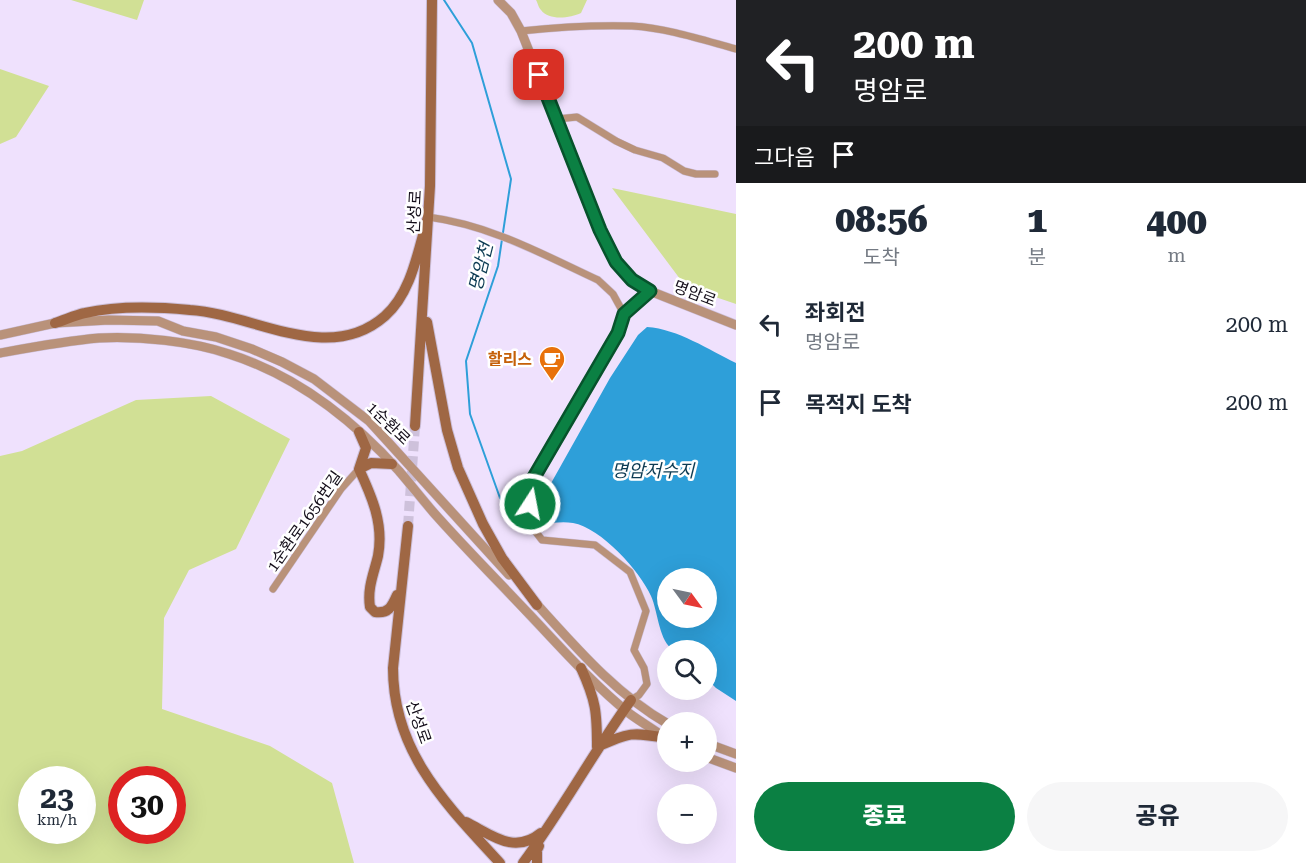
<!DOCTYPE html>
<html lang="ko">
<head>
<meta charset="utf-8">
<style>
  :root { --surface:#fff; --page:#f6f6f7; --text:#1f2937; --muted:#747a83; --accent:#0b8043 }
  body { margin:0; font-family:"Roboto Serif","Noto Sans KR",serif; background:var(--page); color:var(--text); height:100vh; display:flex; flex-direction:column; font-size:22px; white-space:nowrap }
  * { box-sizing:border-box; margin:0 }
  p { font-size:20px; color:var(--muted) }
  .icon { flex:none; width:33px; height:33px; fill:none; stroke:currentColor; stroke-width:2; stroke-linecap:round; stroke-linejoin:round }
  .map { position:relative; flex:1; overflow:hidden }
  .panel { display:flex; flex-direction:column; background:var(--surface); width:570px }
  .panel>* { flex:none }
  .guide { background:#202124; color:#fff; overflow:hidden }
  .needle { width:39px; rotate:123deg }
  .fabs { position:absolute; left:657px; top:568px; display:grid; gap:12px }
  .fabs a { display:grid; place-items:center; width:60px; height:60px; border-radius:50%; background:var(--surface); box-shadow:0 6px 24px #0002; font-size:30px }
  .speed { position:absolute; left:18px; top:766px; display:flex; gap:12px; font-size:30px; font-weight:700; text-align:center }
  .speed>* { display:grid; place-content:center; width:78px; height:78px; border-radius:50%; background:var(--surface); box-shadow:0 6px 24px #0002; line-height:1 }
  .speed small { font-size:15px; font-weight:400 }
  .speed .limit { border:9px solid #d22; background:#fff; color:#111 }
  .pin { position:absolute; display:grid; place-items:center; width:51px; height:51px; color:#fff; margin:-26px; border-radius:12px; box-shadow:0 3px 9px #0006 }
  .me { position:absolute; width:66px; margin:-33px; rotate:11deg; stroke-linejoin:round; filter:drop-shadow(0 0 4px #0008) }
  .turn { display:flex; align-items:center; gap:21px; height:126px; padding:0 18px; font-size:27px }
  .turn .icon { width:78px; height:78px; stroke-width:2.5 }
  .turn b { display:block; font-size:42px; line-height:51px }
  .then { display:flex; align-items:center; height:57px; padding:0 18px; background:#0003; gap:12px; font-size:22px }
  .eta { display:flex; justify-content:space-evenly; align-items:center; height:102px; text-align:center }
  .eta b { font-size:36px; font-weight:800; line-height:42px }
  .action { display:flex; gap:12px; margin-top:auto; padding:12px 18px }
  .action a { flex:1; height:69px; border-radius:36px; background:var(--accent); color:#fff; font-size:24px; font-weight:800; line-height:69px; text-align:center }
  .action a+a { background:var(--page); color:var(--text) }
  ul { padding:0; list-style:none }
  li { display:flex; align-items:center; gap:18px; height:78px; padding:0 18px }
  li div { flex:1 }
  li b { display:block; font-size:22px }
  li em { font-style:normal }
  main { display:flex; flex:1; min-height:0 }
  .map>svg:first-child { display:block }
  .green { fill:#d1e095; fill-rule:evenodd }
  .water { fill:#2e9fd9; fill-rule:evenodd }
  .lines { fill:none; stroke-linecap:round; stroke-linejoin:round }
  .stream { stroke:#2e9fd9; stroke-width:2 }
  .secondary-tunnel { stroke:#cec1db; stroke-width:10; stroke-dasharray:10 5; stroke-linecap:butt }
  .minor-casing { stroke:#ccbfd9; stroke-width:8 }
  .tertiary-casing { stroke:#ccbfd9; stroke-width:10 }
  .secondary-casing { stroke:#ccbfd9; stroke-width:12 }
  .minor { stroke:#b9927a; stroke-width:7 }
  .tertiary { stroke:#b9927a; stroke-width:9 }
  .secondary { stroke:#9f6744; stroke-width:10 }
  .route-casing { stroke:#07532c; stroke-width:15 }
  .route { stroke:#0b8043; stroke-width:10 }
  .labels { text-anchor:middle; stroke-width:5; stroke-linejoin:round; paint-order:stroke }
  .street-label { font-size:16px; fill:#130d19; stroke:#fff }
  .food-label { font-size:16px; font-weight:bold; fill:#c56008; stroke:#fff; text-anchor:end }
  .water-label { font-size:18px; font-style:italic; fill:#0d3b53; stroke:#fff }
</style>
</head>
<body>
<main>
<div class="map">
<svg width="736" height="863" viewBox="0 0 736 863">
  <rect width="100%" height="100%" fill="#efe1fd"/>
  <path class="green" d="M 71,0 L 144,0 L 137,20 Z
    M 536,0 L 587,0 L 581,13 C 570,18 549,21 541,10 C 538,7 538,3 536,0 Z
    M 0,69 L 49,86 L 16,137 L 0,144 Z
    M 612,188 L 736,214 L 736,304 L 686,287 Z
    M 211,396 L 290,439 L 236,549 L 189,570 L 164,618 L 162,709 L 270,746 L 332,783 L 354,863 L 0,863 L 0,456 L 22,451 L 136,400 ZM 32,780 L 82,780 L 82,831 L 32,831 ZM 122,780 L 172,780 L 172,831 L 122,831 Z"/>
  <path class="water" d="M 647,327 C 678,329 709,350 736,363 L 736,701 L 716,688 L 707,679 L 706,651 C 698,651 682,654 674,650 C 659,643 658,611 651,596 C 640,571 601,528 573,523 C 561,521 548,524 536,523 L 535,498 L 545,494 L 610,378 L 638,335 ZM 668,579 L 706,579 L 706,618 L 668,618 Z"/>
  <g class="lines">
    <path class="stream" d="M 444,0 L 472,43 L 511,179 L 498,266 L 466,361 L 470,414 L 500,498 L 514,514 L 537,514"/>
    <path class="secondary-tunnel" d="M 408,526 L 415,426"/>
    <g class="minor-casing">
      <path id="minor" d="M 521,31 C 558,27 595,25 632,26 C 667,28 703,40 736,49
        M 557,119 L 577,117 L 616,141 L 635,150 L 663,158 L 684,171 L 696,174 L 715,174
        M 428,217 C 490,225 542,254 598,280 L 613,294 L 624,314 L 650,291
        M 624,314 L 618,334 L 530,484 L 529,523 L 542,540 L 595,545 L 630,572 L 646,611 L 634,650 L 644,668 L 647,684 L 639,695 L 631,700
        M 273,589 L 341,489 L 359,469"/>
    </g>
    <g class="tertiary-casing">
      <path id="tertiary" d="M 498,0 L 511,13 L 521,31 L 600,230 L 616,262 L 632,280 L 650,291 L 736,325
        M 0,335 L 55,323 L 109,320 L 158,321 L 183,331 L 216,337 L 252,349 L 282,362 L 314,379 L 369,421 L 509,575
        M 0,353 C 33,347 65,341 99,338 C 139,336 191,341 229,354 C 295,375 353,420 399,471 C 411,485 422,499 434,513 C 465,548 498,581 530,615 C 562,649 594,685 630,714 C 641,722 653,729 664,737
        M 533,600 C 574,645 614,693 668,724
        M 706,743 L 736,754
        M 706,757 L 736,768"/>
    </g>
    <g class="secondary-casing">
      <path id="secondary" d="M 427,322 L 447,430 L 458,468 L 483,524 L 502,558 L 537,605
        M 55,323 C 65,320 75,315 85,313 C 116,306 158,307 190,310 C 254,314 328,366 385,316 C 412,292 418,250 428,217
        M 415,426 L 430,186 L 432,0
        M 359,432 L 366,448 L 359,469 C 372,497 384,524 378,556 C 374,573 367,588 370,607 L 375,612 C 389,614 392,606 397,595
        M 359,469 L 371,463 L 392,464
        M 408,526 L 393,668 C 393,753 447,805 500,863
        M 581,668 C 596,701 597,712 597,747 C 630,732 631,732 667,738
        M 466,822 C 492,835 514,855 541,833
        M 523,863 C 562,810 593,753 631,700
        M 537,863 L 537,850 L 539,846"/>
    </g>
    <use href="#minor" class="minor"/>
    <use href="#tertiary" class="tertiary"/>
    <use href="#secondary" class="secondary"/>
  </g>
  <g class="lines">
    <g class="route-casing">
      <path id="route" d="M 530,504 L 530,484 L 618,333 L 624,314 L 650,291 L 632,280 L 616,262 L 600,230 L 539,75"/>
    </g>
    <use href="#route" class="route"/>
  </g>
  <defs>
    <g id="cafe-pin" transform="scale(1.35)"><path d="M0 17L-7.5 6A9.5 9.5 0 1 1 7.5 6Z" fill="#e8710a" stroke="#fff"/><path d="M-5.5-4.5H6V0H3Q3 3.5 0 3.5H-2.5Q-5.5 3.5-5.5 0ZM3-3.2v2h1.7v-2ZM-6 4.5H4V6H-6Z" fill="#fff"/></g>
  </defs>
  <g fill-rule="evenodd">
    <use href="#cafe-pin" x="552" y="359"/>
  </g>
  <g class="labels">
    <g class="street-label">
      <text transform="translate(414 212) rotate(-87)" y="6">산성로</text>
      <text transform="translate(695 293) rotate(21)" y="6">명암로</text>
      <text transform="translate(389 423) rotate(44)" y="6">1순환로</text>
      <text transform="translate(304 521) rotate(-55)" y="6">1순환로1656번길</text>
      <text transform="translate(419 722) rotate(70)" y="6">산성로</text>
    </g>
    <g class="food-label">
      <text x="532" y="365">할리스</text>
    </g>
    <g class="water-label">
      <text transform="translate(481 267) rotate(-76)" y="6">명암천</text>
      <text x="653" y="477">명암저수지</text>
    </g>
  </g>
</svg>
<div class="fabs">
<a><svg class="needle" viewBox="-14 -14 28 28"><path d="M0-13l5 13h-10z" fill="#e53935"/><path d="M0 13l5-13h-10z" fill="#747a83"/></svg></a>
<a><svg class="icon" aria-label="search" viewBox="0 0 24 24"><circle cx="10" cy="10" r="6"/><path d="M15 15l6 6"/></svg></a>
<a>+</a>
<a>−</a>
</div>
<div class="speed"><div>23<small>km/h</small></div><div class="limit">30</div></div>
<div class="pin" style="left:539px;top:75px;background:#d93025"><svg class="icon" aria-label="arrive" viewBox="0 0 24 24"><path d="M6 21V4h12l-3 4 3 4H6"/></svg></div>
<svg class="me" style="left:530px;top:504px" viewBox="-20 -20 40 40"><circle r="17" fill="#0b8043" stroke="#fff" stroke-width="3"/><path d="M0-11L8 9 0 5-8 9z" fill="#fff"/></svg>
</div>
<section class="panel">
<div class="guide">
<div class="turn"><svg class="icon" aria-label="left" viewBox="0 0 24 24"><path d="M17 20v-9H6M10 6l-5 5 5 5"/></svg><div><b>200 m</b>명암로</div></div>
<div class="then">그다음<svg class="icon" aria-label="arrive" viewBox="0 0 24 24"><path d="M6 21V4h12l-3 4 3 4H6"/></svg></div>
</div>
<div class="eta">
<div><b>08:56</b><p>도착</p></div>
<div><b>1</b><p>분</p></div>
<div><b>400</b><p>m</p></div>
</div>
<ul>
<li><svg class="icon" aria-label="left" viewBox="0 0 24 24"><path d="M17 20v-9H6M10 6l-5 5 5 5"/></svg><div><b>좌회전</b><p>명암로</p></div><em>200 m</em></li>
<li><svg class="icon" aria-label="arrive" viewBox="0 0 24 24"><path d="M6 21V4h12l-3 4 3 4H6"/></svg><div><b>목적지 도착</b></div><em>200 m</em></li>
</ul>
<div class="action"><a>종료</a><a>공유</a></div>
</section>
</main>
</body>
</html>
